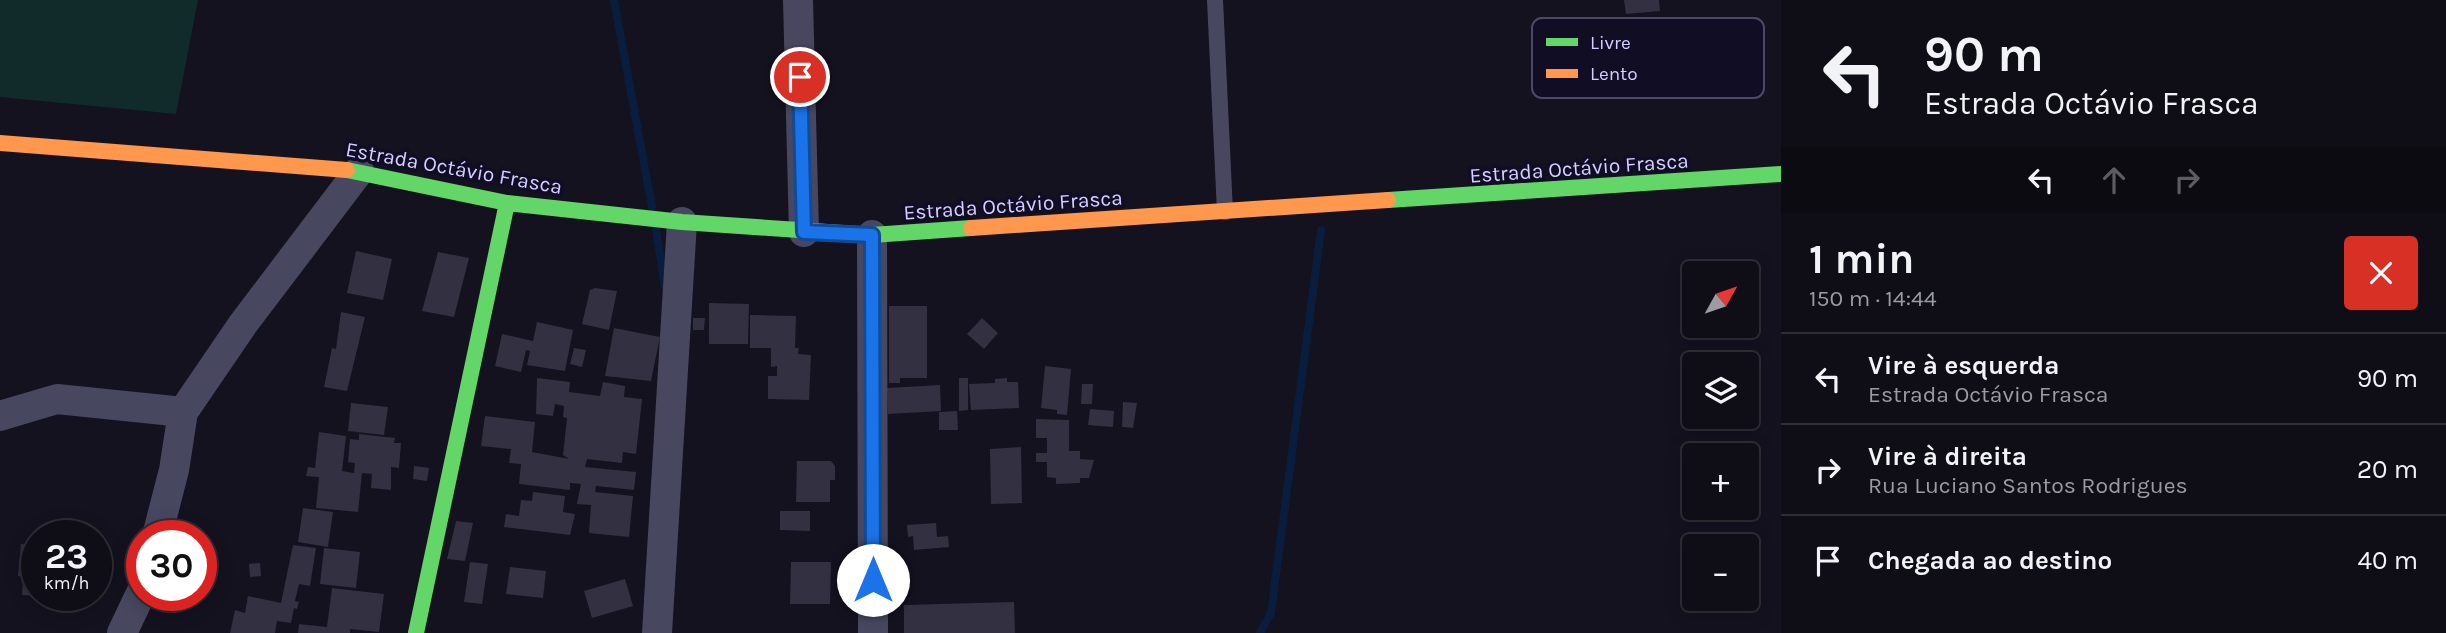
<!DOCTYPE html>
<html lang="pt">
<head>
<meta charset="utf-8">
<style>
  :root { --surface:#0f0e17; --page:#181720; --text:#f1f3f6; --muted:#9b9ca1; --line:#2f2e36 }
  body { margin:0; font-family:Karla,sans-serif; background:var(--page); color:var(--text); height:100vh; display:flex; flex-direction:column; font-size:26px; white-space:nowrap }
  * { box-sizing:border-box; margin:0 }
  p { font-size:23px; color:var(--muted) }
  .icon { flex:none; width:38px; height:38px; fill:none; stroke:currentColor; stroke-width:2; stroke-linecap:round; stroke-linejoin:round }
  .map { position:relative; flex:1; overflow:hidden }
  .details { display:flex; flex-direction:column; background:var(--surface); width:665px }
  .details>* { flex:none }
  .hud { background:#0f0e17; color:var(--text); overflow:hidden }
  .needle { width:46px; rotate:50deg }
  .tools { position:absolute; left:1682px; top:261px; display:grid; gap:14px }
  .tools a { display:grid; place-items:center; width:77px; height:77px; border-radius:7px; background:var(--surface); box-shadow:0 4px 18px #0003,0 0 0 2px var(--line); font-size:35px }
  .speed { position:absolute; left:21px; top:520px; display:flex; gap:14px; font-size:35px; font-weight:700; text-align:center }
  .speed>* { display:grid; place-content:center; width:91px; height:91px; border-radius:50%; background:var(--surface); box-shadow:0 4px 18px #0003,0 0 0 2px var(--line); line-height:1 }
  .speed small { font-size:18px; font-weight:400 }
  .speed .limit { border:10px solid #d22; background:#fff; color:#111 }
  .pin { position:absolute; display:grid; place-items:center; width:60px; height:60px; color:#fff; margin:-30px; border:4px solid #fff; border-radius:50%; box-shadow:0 2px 7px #0007 }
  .me { position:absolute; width:77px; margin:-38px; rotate:0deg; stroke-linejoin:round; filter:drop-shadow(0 0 5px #0008) }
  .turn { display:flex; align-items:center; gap:24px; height:147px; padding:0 28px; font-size:32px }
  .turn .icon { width:91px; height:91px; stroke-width:2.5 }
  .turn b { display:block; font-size:49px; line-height:60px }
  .lanes { display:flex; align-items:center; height:66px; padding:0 28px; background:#0003; justify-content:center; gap:35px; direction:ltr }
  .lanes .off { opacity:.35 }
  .round { display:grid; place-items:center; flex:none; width:74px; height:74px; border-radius:7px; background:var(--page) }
  .overview { display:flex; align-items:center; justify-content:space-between; height:119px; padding:0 28px }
  h1 { font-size:42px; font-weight:700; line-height:52px }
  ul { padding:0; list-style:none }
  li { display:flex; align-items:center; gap:21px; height:91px; padding:0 28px; border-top:2px solid var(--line) }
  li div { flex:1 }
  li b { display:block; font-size:26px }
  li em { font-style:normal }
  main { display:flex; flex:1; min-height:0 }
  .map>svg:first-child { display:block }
  .green { fill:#112a2a }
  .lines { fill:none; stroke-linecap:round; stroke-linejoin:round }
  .stream { stroke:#091e3f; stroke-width:8 }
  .building { fill:#323041 }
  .lane { stroke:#474760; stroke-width:16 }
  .street { stroke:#474760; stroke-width:30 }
  .fast { stroke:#63d668; stroke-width:16 }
  .slow { stroke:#ff974d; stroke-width:16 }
  .route-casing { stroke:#114b97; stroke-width:18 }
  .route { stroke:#1a73e8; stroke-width:12 }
  .labels { text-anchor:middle; stroke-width:7; stroke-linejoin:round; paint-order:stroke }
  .street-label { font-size:21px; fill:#d4d0ff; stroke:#110d24 }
  .key { fill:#110d24; stroke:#4c4866; stroke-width:2 }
  .key-label { font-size:19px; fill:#d4d0ff }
</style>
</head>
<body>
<main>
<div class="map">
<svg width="1781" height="633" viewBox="0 0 1781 633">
  <rect width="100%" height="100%" fill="#14121f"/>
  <path class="green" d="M 0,0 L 198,0 L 176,114 L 0,97 Z"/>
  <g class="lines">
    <path class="stream" d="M 614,0 L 652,207
      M 656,230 L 665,286
      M 1260,633 L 1271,613 L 1321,230"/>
  </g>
  <path class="building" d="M 1624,0 L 1659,0 L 1660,11 L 1626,14 Z
    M 356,251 L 392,259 L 383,300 L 347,293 Z
    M 438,252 L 469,258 L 454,317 L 422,311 Z
    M 595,288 L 617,291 L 609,330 L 582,324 L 590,290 Z
    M 709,303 L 749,304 L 748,344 L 709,344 Z
    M 889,306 L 927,306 L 927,378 L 900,378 L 900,383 L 889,383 Z
    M 341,312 L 365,317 L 347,391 L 324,387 L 332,348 L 336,349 Z
    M 750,315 L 796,316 L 795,348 L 799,348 L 798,354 L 811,355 L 809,400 L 768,399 L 768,376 L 777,376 L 777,366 L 771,367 L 771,348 L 750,348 Z
    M 693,318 L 705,318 L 704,330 L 693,330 Z
    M 982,318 L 998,333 L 984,349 L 967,334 Z
    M 537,322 L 573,330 L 565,371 L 527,365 L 530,351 L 526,350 L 521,372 L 495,366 L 502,334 L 533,341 Z
    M 614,328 L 660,337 L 651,381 L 605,376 Z
    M 574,348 L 586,350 L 582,367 L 570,364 Z
    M 1045,366 L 1071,369 L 1067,415 L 1057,414 L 1057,410 L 1041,408 Z
    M 537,378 L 570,382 L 569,392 L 600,396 L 603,382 L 625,386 L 624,397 L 642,399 L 636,454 L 623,452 L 622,463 L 587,459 L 585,467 L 636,472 L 634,490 L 596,486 L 595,492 L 633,496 L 629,537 L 589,533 L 591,505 L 577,504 L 581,484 L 570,483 L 570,490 L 519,484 L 521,464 L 509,463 L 511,449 L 481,446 L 485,416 L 535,422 L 532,452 L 569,459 L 563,455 L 567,418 L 563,417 L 564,406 L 555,404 L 553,416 L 536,414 Z
    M 959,378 L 968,378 L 968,410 L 959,411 Z
    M 1007,378 L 1007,382 L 1018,382 L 1019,408 L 971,410 L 969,384 L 995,383 L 995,379 Z
    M 1082,384 L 1093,384 L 1092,404 L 1081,404 Z
    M 940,385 L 941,411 L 888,414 L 887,388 Z
    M 1123,402 L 1137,403 L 1133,428 L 1122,427 Z
    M 351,403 L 388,407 L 384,435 L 348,431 Z
    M 1090,409 L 1114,411 L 1113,427 L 1088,425 Z
    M 957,411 L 958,430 L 939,430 L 939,412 Z
    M 1036,419 L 1069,420 L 1069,451 L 1080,451 L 1080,459 L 1094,460 L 1089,478 L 1080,478 L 1080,483 L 1056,484 L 1056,478 L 1047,477 L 1047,462 L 1036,462 L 1036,453 L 1047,453 L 1047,438 L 1036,438 Z
    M 319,432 L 346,436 L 342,471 L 354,473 L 355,463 L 348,462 L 350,439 L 359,440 L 359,434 L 395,438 L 394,443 L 401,443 L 399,468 L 391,467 L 391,490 L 371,488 L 372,474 L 362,473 L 358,512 L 316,508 L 319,477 L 306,476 L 308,467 L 315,468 Z
    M 1021,447 L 1022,503 L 991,504 L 990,449 Z
    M 797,461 L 831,461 L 835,466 L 835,480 L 830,480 L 830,502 L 796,502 Z
    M 414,466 L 429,468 L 427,481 L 413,479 Z
    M 533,492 L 565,496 L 563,512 L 575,514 L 570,535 L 504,527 L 506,514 L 519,516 L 521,500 L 532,501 Z
    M 303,508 L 333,512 L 328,547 L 298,542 Z
    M 780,511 L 810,511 L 810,531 L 780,530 Z
    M 456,521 L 473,523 L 465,561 L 447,559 Z
    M 936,523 L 937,537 L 948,536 L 949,547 L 914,550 L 913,536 L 908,537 L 907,525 Z
    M 21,544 L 37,546 L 37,578 L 18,576 Z
    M 293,545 L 316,548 L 310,586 L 299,584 L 295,601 L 299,602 L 297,609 L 294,608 L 291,623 L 277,621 L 275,633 L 230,633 L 235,610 L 245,613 L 248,596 L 281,603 Z
    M 324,548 L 360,552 L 356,588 L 320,584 Z
    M 470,562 L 488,564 L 482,604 L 464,602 Z
    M 791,562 L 831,562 L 830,604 L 790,604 Z
    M 260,563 L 261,576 L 250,577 L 249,564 Z
    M 510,567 L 546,571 L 543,598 L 506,594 Z
    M 625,579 L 633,606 L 592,618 L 584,591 Z
    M 23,580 L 37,581 L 37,596 L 22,595 Z
    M 332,588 L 384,594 L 379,632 L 350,629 L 350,633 L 298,633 L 299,624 L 327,627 Z
    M 1014,602 L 1015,633 L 904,633 L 904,605 Z"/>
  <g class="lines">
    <path class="lane" d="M 1215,0 L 1225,212"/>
    <path class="street" d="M 798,0 L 804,232
      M 872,235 L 873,633
      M 0,416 L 57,399 L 183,412
      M 157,536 L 174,470 L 183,412 L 243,324 L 359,171
      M 122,633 L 142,591
      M 657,633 L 682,222"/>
    <path class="fast" d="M 347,170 L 507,203 L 682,222 L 872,235 L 971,228
      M 1388,200 L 1781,174
      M 416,633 L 507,203"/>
    <path class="slow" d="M 0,143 L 347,170
      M 971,228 L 1388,200"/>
  </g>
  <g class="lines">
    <g class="route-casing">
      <path id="route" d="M 800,77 L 804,232 L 872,235 L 873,580"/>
    </g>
    <use href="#route" class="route"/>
  </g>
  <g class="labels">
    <g class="street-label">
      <text transform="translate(454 168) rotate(10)" y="7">Estrada Octávio Frasca</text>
      <text transform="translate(1579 168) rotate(-4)" y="7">Estrada Octávio Frasca</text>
      <text transform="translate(1013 205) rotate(-4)" y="7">Estrada Octávio Frasca</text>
    </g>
  </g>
  <rect x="1532" y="18" width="232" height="80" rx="10" class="key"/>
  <rect x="1546" y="38" width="32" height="8" fill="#63d668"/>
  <rect x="1546" y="69" width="32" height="9" fill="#ff974d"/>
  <g class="key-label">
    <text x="1590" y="49">Livre</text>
    <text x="1590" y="80">Lento</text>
  </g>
</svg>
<div class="tools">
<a><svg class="needle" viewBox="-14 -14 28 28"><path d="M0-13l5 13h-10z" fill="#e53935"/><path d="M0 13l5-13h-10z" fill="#9b9ca1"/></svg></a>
<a><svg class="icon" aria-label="layers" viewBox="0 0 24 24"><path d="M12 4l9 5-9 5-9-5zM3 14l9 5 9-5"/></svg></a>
<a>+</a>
<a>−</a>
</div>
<div class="speed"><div>23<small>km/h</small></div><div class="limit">30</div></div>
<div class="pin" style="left:800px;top:77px;background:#d93025"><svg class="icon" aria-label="arrive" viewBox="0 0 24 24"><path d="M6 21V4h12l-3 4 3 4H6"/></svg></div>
<svg class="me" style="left:873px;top:580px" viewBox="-20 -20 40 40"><circle r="19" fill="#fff"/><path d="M0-13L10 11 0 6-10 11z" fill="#1a73e8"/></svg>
</div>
<section class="details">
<div class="hud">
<div class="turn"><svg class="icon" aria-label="left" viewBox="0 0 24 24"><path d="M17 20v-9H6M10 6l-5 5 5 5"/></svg><div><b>90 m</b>Estrada Octávio Frasca</div></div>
<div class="lanes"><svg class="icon" aria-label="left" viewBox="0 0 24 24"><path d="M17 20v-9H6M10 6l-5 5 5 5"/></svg><svg class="icon off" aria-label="ahead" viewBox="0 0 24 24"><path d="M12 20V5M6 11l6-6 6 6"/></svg><svg class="icon off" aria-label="right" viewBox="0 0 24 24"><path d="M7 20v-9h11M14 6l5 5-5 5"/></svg></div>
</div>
<div class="overview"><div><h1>1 min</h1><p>150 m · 14:44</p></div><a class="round" style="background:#d93025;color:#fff"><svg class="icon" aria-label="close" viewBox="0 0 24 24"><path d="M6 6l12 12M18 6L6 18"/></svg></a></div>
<ul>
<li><svg class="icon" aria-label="left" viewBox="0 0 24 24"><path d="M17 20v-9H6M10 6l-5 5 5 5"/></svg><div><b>Vire à esquerda</b><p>Estrada Octávio Frasca</p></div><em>90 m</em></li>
<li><svg class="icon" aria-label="right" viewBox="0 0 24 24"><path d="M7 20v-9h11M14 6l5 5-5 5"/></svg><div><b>Vire à direita</b><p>Rua Luciano Santos Rodrigues</p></div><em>20 m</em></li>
<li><svg class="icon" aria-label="arrive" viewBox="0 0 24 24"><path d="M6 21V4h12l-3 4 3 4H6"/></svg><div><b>Chegada ao destino</b></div><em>40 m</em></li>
</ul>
</section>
</main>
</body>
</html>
